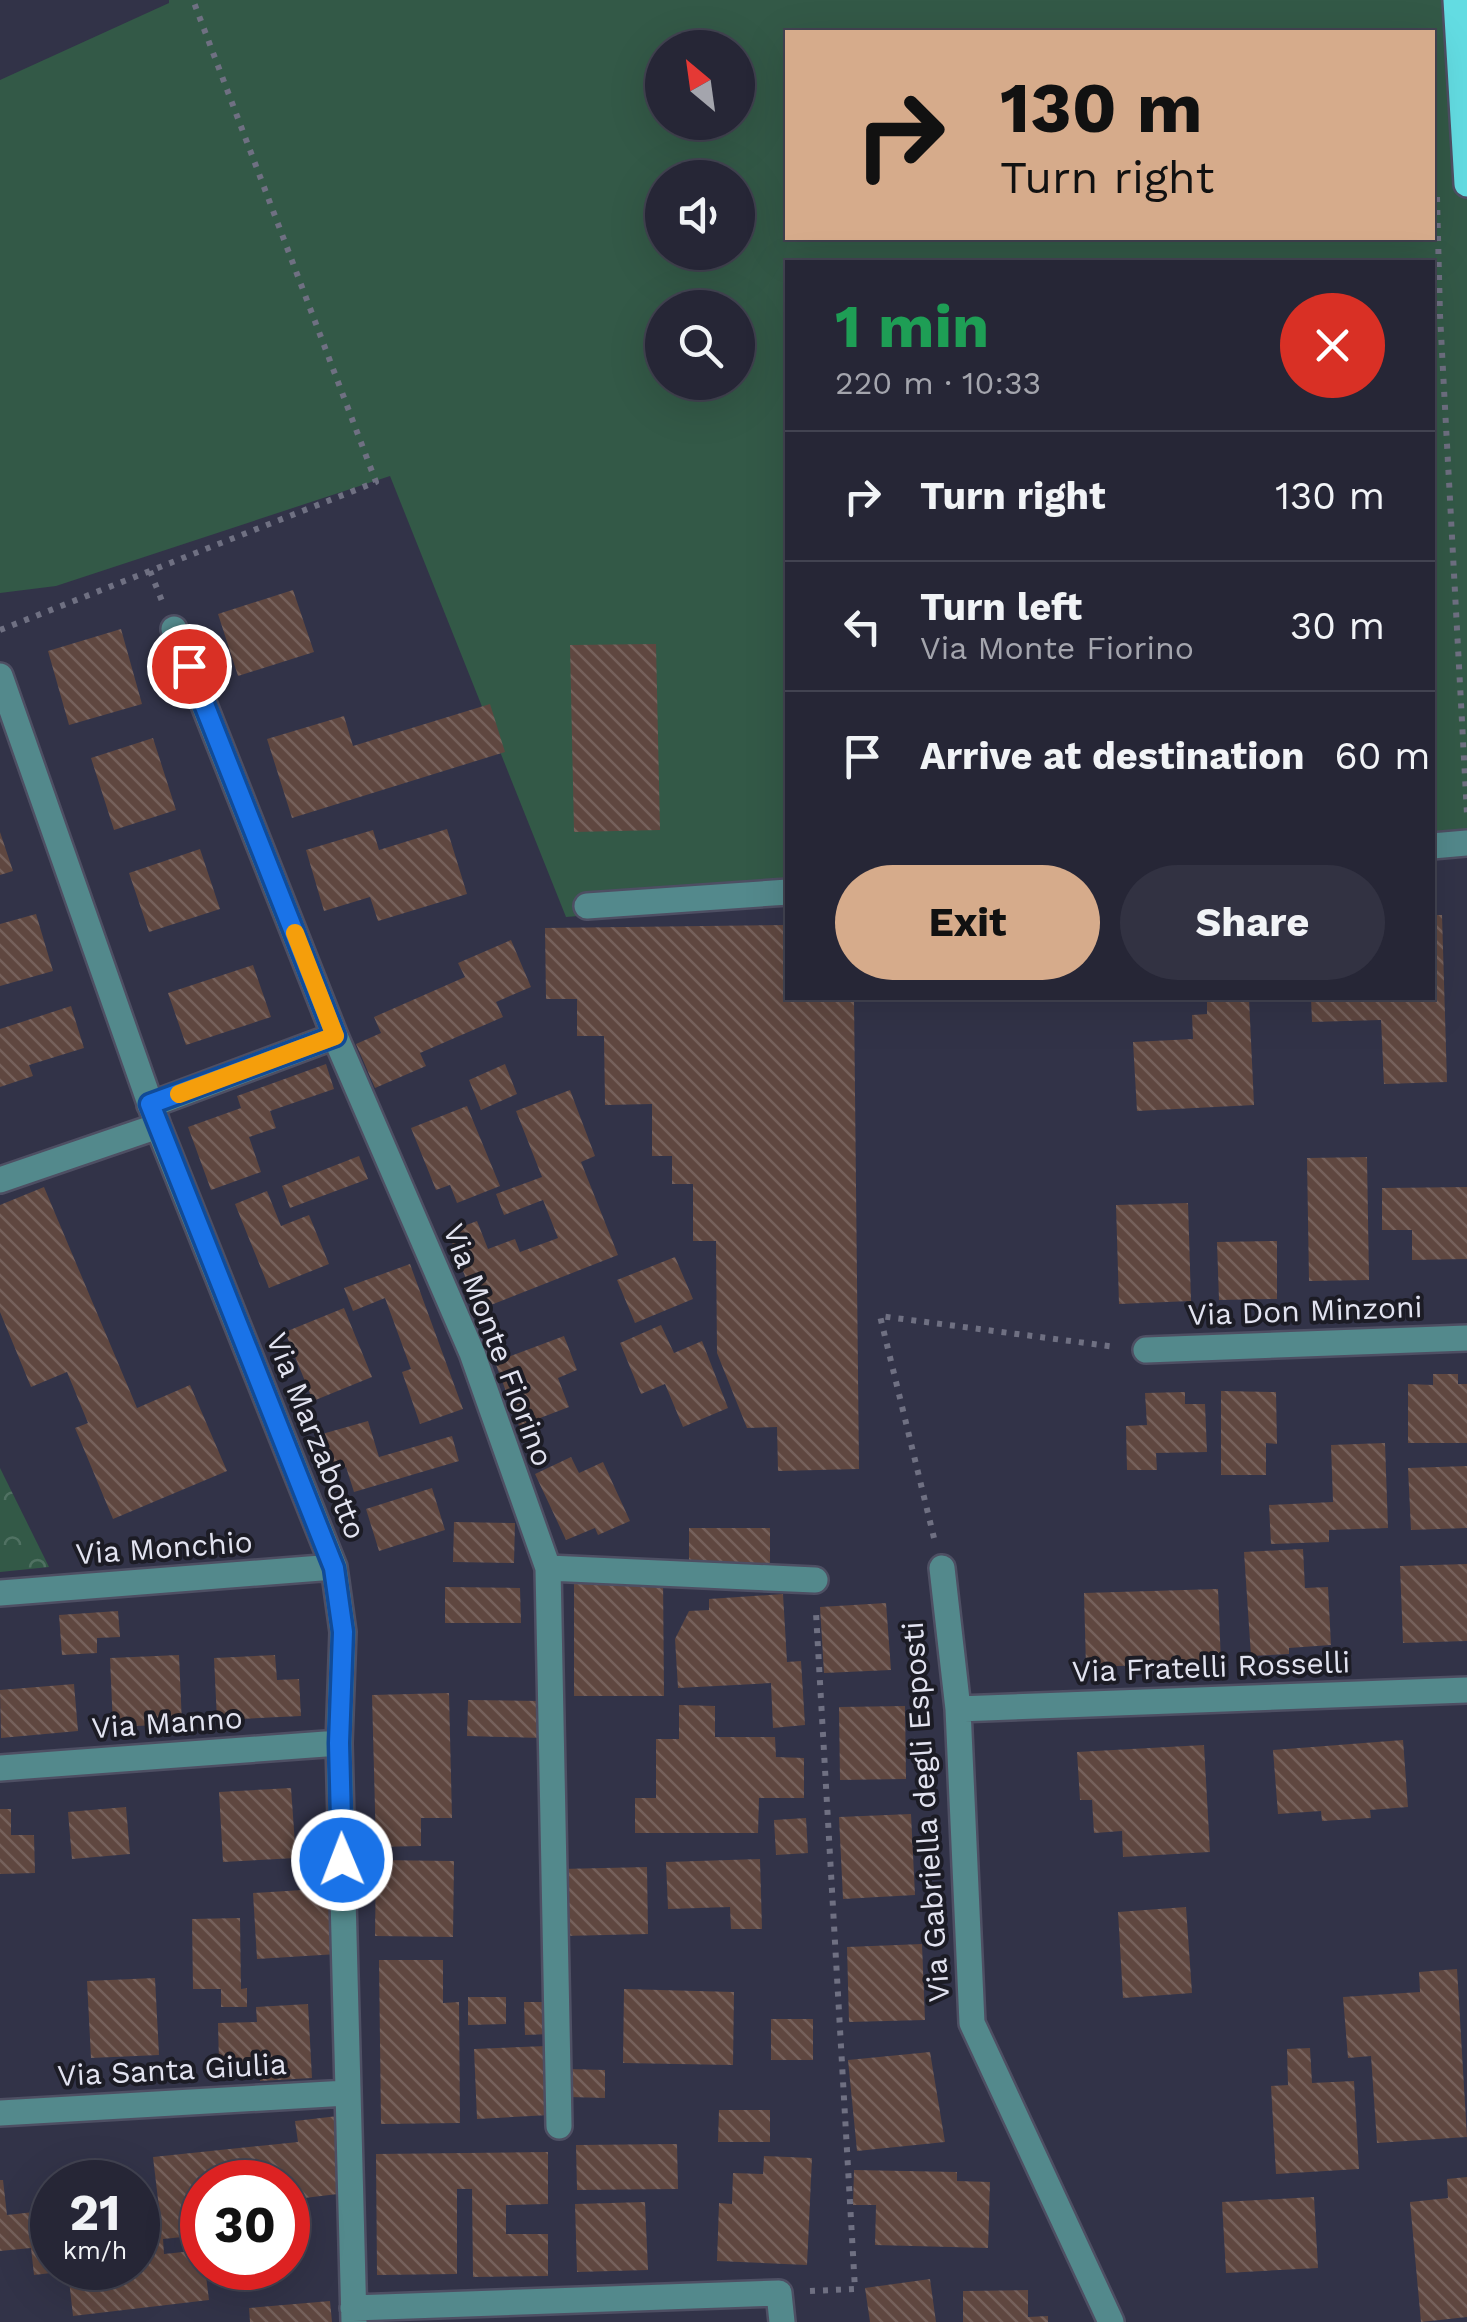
<!DOCTYPE html>
<html lang="en">
<head>
<meta charset="utf-8">
<style>
  :root { --surface:#262636; --page:#323242; --text:#f1f3f6; --muted:#a4a5ad; --line:#424351; --accent:#d6ab8b }
  body { margin:0; font-family:"Work Sans",sans-serif; background:var(--page); color:var(--text); height:100vh; display:flex; flex-direction:column; font-size:38px; white-space:nowrap }
  * { box-sizing:border-box; margin:0 }
  p { font-size:32px; color:var(--muted) }
  .icon { flex:none; width:55px; height:55px; fill:none; stroke:currentColor; stroke-width:2; stroke-linecap:round; stroke-linejoin:round }
  .map { position:relative; flex:1; overflow:hidden }
  .side { position:absolute; left:785px; top:260px; width:650px; height:740px; display:flex; flex-direction:column; background:var(--surface); border-radius:0px; box-shadow:0 10px 40px #0002,0 0 0 2px var(--line) }
  .side>* { flex:none }
  .hud { position:absolute; left:785px; top:30px; width:650px; height:210px; border-radius:0px; box-shadow:0 10px 40px #0002,0 0 0 2px var(--line); background:#d6ab8b; color:#111; overflow:hidden }
  .needle { width:65px; rotate:331deg }
  .fabs { position:absolute; left:645px; top:30px; display:grid; gap:20px }
  .fabs a { display:grid; place-items:center; width:110px; height:110px; border-radius:50%; background:var(--surface); box-shadow:0 10px 40px #0002,0 0 0 2px var(--line); font-size:50px }
  .speed { position:absolute; left:30px; top:2160px; display:flex; gap:20px; font-size:50px; font-weight:700; text-align:center }
  .speed>* { display:grid; place-content:center; width:130px; height:130px; border-radius:50%; background:var(--surface); box-shadow:0 10px 40px #0002,0 0 0 2px var(--line); line-height:1 }
  .speed small { font-size:25px; font-weight:400 }
  .speed .limit { border:15px solid #d22; background:#fff; color:#111 }
  .pin { position:absolute; display:grid; place-items:center; width:85px; height:85px; color:#fff; margin:-42px; border:5px solid #fff; border-radius:50%; box-shadow:0 2px 10px #0007 }
  .me { position:absolute; width:110px; margin:-55px; rotate:359deg; stroke-linejoin:round; filter:drop-shadow(0 0 8px #0008) }
  .turn { display:flex; align-items:center; gap:35px; height:210px; padding:0 50px; font-size:45px }
  .turn .icon { width:130px; height:130px; stroke-width:2.5 }
  .turn b { display:block; font-size:70px; line-height:85px }
  .round { display:grid; place-items:center; flex:none; width:105px; height:105px; border-radius:52px; background:var(--page) }
  .summary { display:flex; align-items:center; justify-content:space-between; height:170px; padding:0 50px }
  h1 { font-size:60px; font-weight:700; line-height:75px; color:#1e9e55 }
  .primary-button { display:flex; gap:20px; margin-top:auto; padding:20px 50px }
  .primary-button a { flex:1; height:115px; border-radius:60px; background:var(--accent); color:#111; font-size:40px; font-weight:700; line-height:115px; text-align:center }
  .primary-button a+a { background:var(--page); color:var(--text) }
  ul { padding:0; list-style:none }
  li { display:flex; align-items:center; gap:30px; height:130px; padding:0 50px; border-top:2px solid var(--line) }
  li div { flex:1 }
  li b { display:block; font-size:38px }
  li em { font-style:normal }
  .map>svg:first-child { display:block }
  .park { fill:url(#park-crowns) }
  .pitch { fill:#335947; fill-rule:evenodd }
  .building { fill:url(#building-back-hatch) }
  .lines { fill:none; stroke-linecap:round; stroke-linejoin:round }
  .minor-casing { stroke:#4e4f63; stroke-width:30 }
  .major-casing { stroke:#4e4f63; stroke-width:30 }
  .path { stroke:#6f7082; stroke-width:6; stroke-dasharray:5 8; stroke-linecap:butt }
  .minor { stroke:#53898c; stroke-width:25 }
  .major { stroke:#63dce2; stroke-width:25 }
  .route-casing { stroke:#114b97; stroke-width:25 }
  .route { stroke:#1a73e8; stroke-width:18 }
  .slow { stroke:#f59e0b; stroke-width:18 }
  .labels { text-anchor:middle; stroke-width:8; stroke-linejoin:round; paint-order:stroke }
  .street-label { font-size:30px; fill:#e2e3f0; stroke:#1c1c25 }
</style>
</head>
<body>
<div class="map">
<svg width="1467" height="2322" viewBox="0 0 1467 2322">
  <defs>
    <pattern id="park-crowns" width="20" height="18" patternUnits="userSpaceOnUse" patternTransform="scale(2.5)"><rect width="20" height="18" fill="#335947"/><path d="M2 6a3 3 0 1 1 6 0M12 15a3 3 0 1 1 6 0" fill="none" stroke="#507162"/></pattern>
    <pattern id="building-back-hatch" width="6" height="6" patternUnits="userSpaceOnUse" patternTransform="scale(2.5)"><rect width="6" height="6" fill="#5f4740"/><path d="M-1 5l2 2M0 0l6 6M5-1l2 2" fill="none" stroke="#76615c"/></pattern>
  </defs>
  <rect width="100%" height="100%" fill="#323348"/>
  <path class="park" d="M 0,1468 L 49,1567 L 0,1572 Z"/>
  <path class="pitch" d="M 169,0 L 1461,0 L 1467,89 L 1467,842 L 1433,845 L 1432,262 L 788,262 L 787,899 L 566,917 L 390,476 L 56,586 L 0,593 L 0,80 L 169,3 ZM 788,32 L 1432,32 L 1432,238 L 788,238 ZM 662,48 L 738,48 L 738,122 L 662,122 ZM 662,178 L 738,178 L 738,252 L 662,252 ZM 662,308 L 738,308 L 738,382 L 662,382 Z"/>
  <path class="building" d="M 293,590 L 314,652 L 238,676 L 218,614 Z
    M 121,629 L 142,704 L 69,725 L 48,651 Z
    M 656,644 L 660,830 L 574,832 L 570,645 Z
    M 490,704 L 505,752 L 292,818 L 267,739 L 344,716 L 353,746 Z
    M 153,738 L 176,810 L 114,830 L 91,758 Z
    M 447,829 L 467,894 L 378,921 L 370,897 L 324,911 L 306,850 L 373,830 L 379,850 Z
    M 0,832 L 13,871 L 0,875 Z
    M 200,849 L 220,909 L 149,932 L 129,873 Z
    M 36,914 L 53,971 L 0,986 L 0,924 Z
    M 1432,915 L 1442,915 L 1447,1082 L 1384,1084 L 1381,1020 L 1312,1022 L 1311,998 L 1432,998 Z
    M 788,925 L 788,998 L 854,998 L 859,1469 L 778,1471 L 777,1427 L 747,1428 L 717,1353 L 716,1241 L 693,1241 L 693,1184 L 672,1184 L 672,1156 L 652,1156 L 652,1104 L 605,1105 L 604,1036 L 577,1036 L 577,999 L 546,999 L 545,928 Z
    M 511,940 L 531,987 L 496,1002 L 503,1017 L 420,1053 L 426,1066 L 375,1088 L 356,1044 L 381,1033 L 374,1017 L 465,977 L 458,963 Z
    M 253,965 L 271,1017 L 186,1045 L 168,993 Z
    M 1207,998 L 1249,998 L 1254,1105 L 1137,1111 L 1133,1042 L 1193,1039 L 1192,1015 L 1207,1014 Z
    M 71,1006 L 84,1048 L 29,1065 L 33,1076 L 0,1087 L 0,1029 Z
    M 326,1064 L 334,1089 L 270,1111 L 276,1128 L 249,1137 L 261,1172 L 211,1190 L 188,1127 L 241,1108 L 237,1096 Z
    M 505,1064 L 517,1094 L 481,1110 L 469,1080 Z
    M 570,1090 L 595,1156 L 581,1162 L 618,1255 L 478,1310 L 448,1232 L 477,1221 L 488,1249 L 515,1239 L 520,1252 L 558,1238 L 543,1200 L 504,1215 L 496,1194 L 542,1177 L 516,1111 Z
    M 467,1106 L 500,1186 L 457,1203 L 450,1185 L 436,1190 L 411,1128 Z
    M 359,1156 L 368,1179 L 290,1208 L 282,1186 Z
    M 1367,1157 L 1369,1280 L 1309,1281 L 1307,1158 Z
    M 44,1187 L 137,1408 L 190,1385 L 227,1471 L 113,1519 L 75,1428 L 88,1423 L 67,1372 L 31,1387 L 0,1312 L 0,1205 Z
    M 1467,1187 L 1467,1259 L 1412,1260 L 1412,1230 L 1382,1230 L 1382,1188 Z
    M 267,1191 L 281,1226 L 309,1215 L 329,1264 L 269,1288 L 235,1204 Z
    M 1188,1203 L 1191,1301 L 1119,1304 L 1116,1205 Z
    M 1277,1241 L 1277,1299 L 1219,1300 L 1217,1242 Z
    M 675,1257 L 693,1299 L 635,1323 L 617,1280 Z
    M 410,1264 L 463,1409 L 420,1424 L 402,1372 L 411,1369 L 385,1298 L 353,1311 L 344,1288 Z
    M 344,1308 L 372,1377 L 313,1401 L 285,1332 Z
    M 661,1325 L 674,1353 L 702,1341 L 728,1408 L 683,1427 L 665,1384 L 641,1394 L 620,1343 Z
    M 564,1336 L 577,1370 L 558,1378 L 569,1407 L 519,1426 L 495,1362 Z
    M 1433,1374 L 1458,1374 L 1458,1384 L 1467,1384 L 1467,1443 L 1408,1443 L 1408,1384 L 1433,1385 Z
    M 1221,1391 L 1276,1392 L 1277,1444 L 1266,1443 L 1266,1475 L 1221,1475 Z
    M 1185,1392 L 1185,1404 L 1205,1404 L 1207,1452 L 1156,1453 L 1157,1470 L 1127,1470 L 1126,1426 L 1147,1425 L 1145,1393 Z
    M 368,1421 L 379,1457 L 452,1436 L 459,1461 L 354,1492 L 346,1467 L 325,1473 L 315,1436 Z
    M 1385,1443 L 1388,1528 L 1329,1530 L 1329,1542 L 1271,1544 L 1269,1505 L 1333,1502 L 1331,1445 Z
    M 571,1457 L 579,1473 L 603,1462 L 630,1521 L 598,1535 L 595,1528 L 566,1540 L 535,1474 Z
    M 1467,1466 L 1467,1528 L 1411,1530 L 1408,1468 Z
    M 432,1488 L 445,1530 L 379,1551 L 366,1509 Z
    M 454,1522 L 515,1523 L 514,1563 L 453,1562 Z
    M 689,1528 L 770,1528 L 770,1566 L 689,1565 Z
    M 1303,1549 L 1305,1588 L 1328,1587 L 1331,1645 L 1289,1648 L 1289,1654 L 1251,1656 L 1244,1552 Z
    M 1467,1564 L 1467,1641 L 1403,1643 L 1400,1566 Z
    M 574,1575 L 663,1575 L 664,1696 L 574,1696 Z
    M 445,1587 L 520,1588 L 521,1623 L 445,1623 Z
    M 1218,1589 L 1221,1663 L 1086,1667 L 1084,1593 Z
    M 783,1594 L 787,1662 L 801,1661 L 805,1725 L 773,1728 L 771,1683 L 678,1688 L 675,1639 L 689,1611 L 709,1610 L 709,1599 Z
    M 886,1603 L 891,1670 L 824,1673 L 820,1607 Z
    M 118,1611 L 120,1637 L 97,1638 L 97,1653 L 62,1655 L 59,1615 Z
    M 179,1655 L 182,1724 L 113,1727 L 110,1658 Z
    M 275,1655 L 277,1680 L 299,1679 L 301,1716 L 217,1720 L 214,1658 Z
    M 74,1684 L 78,1731 L 1,1738 L 0,1690 Z
    M 449,1693 L 452,1818 L 421,1818 L 421,1846 L 376,1847 L 372,1695 Z
    M 468,1700 L 541,1701 L 540,1738 L 467,1736 Z
    M 679,1705 L 715,1706 L 715,1737 L 775,1737 L 776,1757 L 804,1758 L 804,1798 L 759,1798 L 758,1833 L 635,1833 L 635,1798 L 656,1798 L 656,1739 L 679,1739 Z
    M 905,1706 L 906,1779 L 840,1780 L 839,1707 Z
    M 1403,1740 L 1408,1807 L 1370,1810 L 1371,1818 L 1322,1821 L 1321,1811 L 1278,1814 L 1273,1750 Z
    M 1204,1745 L 1210,1852 L 1123,1857 L 1122,1831 L 1094,1833 L 1092,1800 L 1080,1800 L 1077,1752 Z
    M 291,1788 L 296,1858 L 223,1862 L 219,1792 Z
    M 126,1807 L 130,1854 L 72,1859 L 68,1812 Z
    M 0,1809 L 11,1809 L 11,1835 L 34,1835 L 35,1873 L 0,1874 Z
    M 911,1814 L 915,1895 L 843,1899 L 839,1817 Z
    M 806,1818 L 808,1853 L 776,1855 L 774,1820 Z
    M 760,1859 L 762,1929 L 731,1929 L 730,1907 L 668,1909 L 666,1862 Z
    M 376,1860 L 454,1861 L 453,1937 L 375,1936 Z
    M 647,1867 L 648,1934 L 563,1936 L 561,1869 Z
    M 334,1888 L 338,1954 L 257,1959 L 253,1893 Z
    M 1186,1907 L 1192,1993 L 1123,1998 L 1118,1912 Z
    M 240,1918 L 241,1989 L 247,1988 L 247,2007 L 221,2007 L 221,1989 L 193,1989 L 192,1919 Z
    M 922,1944 L 925,2020 L 849,2022 L 847,1947 Z
    M 379,1960 L 443,1960 L 443,2003 L 459,2002 L 460,2123 L 381,2124 Z
    M 1457,1969 L 1467,2137 L 1377,2143 L 1371,2056 L 1348,2058 L 1343,1997 L 1420,1992 L 1419,1972 Z
    M 155,1978 L 159,2055 L 91,2058 L 87,1981 Z
    M 624,1989 L 734,1992 L 733,2065 L 623,2063 Z
    M 468,1997 L 506,1997 L 506,2024 L 468,2025 Z
    M 524,2002 L 550,2002 L 550,2034 L 525,2035 Z
    M 308,2004 L 312,2078 L 260,2081 L 259,2062 L 219,2063 L 218,2023 L 257,2022 L 256,2007 Z
    M 771,2019 L 813,2019 L 813,2060 L 771,2060 Z
    M 547,2046 L 550,2115 L 477,2119 L 474,2049 Z
    M 1310,2048 L 1312,2083 L 1354,2081 L 1359,2169 L 1276,2174 L 1271,2086 L 1288,2085 L 1287,2049 Z
    M 930,2052 L 945,2142 L 857,2151 L 848,2060 Z
    M 569,2069 L 605,2070 L 605,2098 L 569,2097 Z
    M 719,2110 L 770,2110 L 770,2142 L 718,2142 Z
    M 338,2116 L 346,2193 L 288,2200 L 288,2182 L 202,2182 L 202,2209 L 201,2210 L 202,2235 L 163,2239 L 164,2254 L 202,2250 L 202,2268 L 205,2268 L 209,2300 L 73,2316 L 68,2271 L 34,2275 L 31,2248 L 0,2251 L 0,2180 L 3,2180 L 7,2215 L 52,2210 L 52,2268 L 138,2268 L 138,2228 L 161,2225 L 153,2157 L 298,2142 L 295,2121 Z
    M 677,2144 L 678,2189 L 577,2190 L 576,2145 Z
    M 548,2152 L 548,2204 L 506,2205 L 506,2234 L 548,2234 L 548,2276 L 473,2277 L 472,2189 L 457,2189 L 457,2274 L 377,2275 L 376,2154 Z
    M 764,2156 L 812,2158 L 807,2265 L 717,2261 L 719,2203 L 732,2204 L 733,2173 L 763,2174 Z
    M 854,2170 L 957,2172 L 957,2181 L 990,2182 L 988,2248 L 875,2245 L 876,2205 L 853,2205 Z
    M 1467,2177 L 1467,2317 L 1421,2322 L 1410,2202 L 1448,2198 L 1447,2179 Z
    M 1314,2197 L 1318,2268 L 1226,2273 L 1222,2202 Z
    M 645,2202 L 648,2270 L 577,2272 L 575,2204 Z
    M 930,2279 L 936,2322 L 870,2322 L 865,2288 Z
    M 1028,2290 L 1028,2317 L 1048,2316 L 1048,2322 L 963,2322 L 963,2291 Z
    M 330,2301 L 332,2322 L 250,2322 L 249,2308 Z"/>
  <g class="lines">
    <g class="minor-casing">
      <path id="minor" d="M 174,629 L 335,1036 L 472,1353 L 548,1568 L 559,2126
        M 0,676 L 158,1126 L 334,1567 L 343,1632 L 339,1743 L 354,2322
        M 1432,846 L 1467,843
        M 587,906 L 788,892
        M 150,1105 L 335,1036
        M 0,1180 L 158,1126
        M 1146,1350 L 1467,1338
        M 548,1568 L 815,1580
        M 942,1568 L 958,1709 L 972,2023 L 1111,2322
        M 0,1593 L 334,1567
        M 958,1709 L 1467,1690
        M 0,1768 L 339,1743
        M 0,2113 L 347,2093
        M 353,2308 L 779,2293 L 782,2322"/>
    </g>
    <g class="major-casing">
      <path id="major" d="M 1456,0 L 1467,184"/>
    </g>
    <path class="path" d="M 1437,197 L 1440,315 L 1467,814
      M 150,571 L 162,601
      M 0,630 L 376,482 L 193,0
      M 934,1538 L 880,1316 L 1116,1347
      M 810,2291 L 855,2289 L 816,1613"/>
    <use href="#minor" class="minor"/>
    <use href="#major" class="major"/>
  </g>
  <g class="lines">
    <g class="route-casing">
      <path id="route" d="M 189,666 L 335,1036 L 150,1104 L 334,1568 L 343,1632 L 339,1743 L 342,1860"/>
    </g>
    <use href="#route" class="route"/>
    <path class="slow" d="M 179,1094 L 335,1036 L 295,933"/>
  </g>
  <g class="labels">
    <g class="street-label">
      <text transform="translate(1305 1311) rotate(-2)" y="10">Via Don Minzoni</text>
      <text transform="translate(498 1345) rotate(69)" y="10">Via Monte Fiorino</text>
      <text transform="translate(316 1436) rotate(68)" y="10">Via Marzabotto</text>
      <text transform="translate(164 1548) rotate(-4)" y="10">Via Monchio</text>
      <text transform="translate(1211 1667) rotate(-2)" y="10">Via Fratelli Rosselli</text>
      <text transform="translate(167 1723) rotate(-4)" y="10">Via Manno</text>
      <text transform="translate(926 1812) rotate(-94)" y="10">Via Gabriella degli Esposti</text>
      <text transform="translate(172 2070) rotate(-3)" y="10">Via Santa Giulia</text>
    </g>
  </g>
</svg>
<div class="fabs">
<a><svg class="needle" viewBox="-14 -14 28 28"><path d="M0-13l5 13h-10z" fill="#e53935"/><path d="M0 13l5-13h-10z" fill="#a4a5ad"/></svg></a>
<a><svg class="icon" aria-label="sound" viewBox="0 0 24 24"><path d="M4 9h4l5-4v14l-5-4H4zM17 9q2 3 0 6"/></svg></a>
<a><svg class="icon" aria-label="search" viewBox="0 0 24 24"><circle cx="10" cy="10" r="6"/><path d="M15 15l6 6"/></svg></a>
</div>
<div class="speed"><div>21<small>km/h</small></div><div class="limit">30</div></div>
<div class="pin" style="left:189px;top:666px;background:#d93025"><svg class="icon" aria-label="arrive" viewBox="0 0 24 24"><path d="M6 21V4h12l-3 4 3 4H6"/></svg></div>
<svg class="me" style="left:342px;top:1860px" viewBox="-20 -20 40 40"><circle r="17" fill="#1a73e8" stroke="#fff" stroke-width="3"/><path d="M0-11L8 9 0 5-8 9z" fill="#fff"/></svg>
<div class="hud">
<div class="turn"><svg class="icon" aria-label="right" viewBox="0 0 24 24"><path d="M7 20v-9h11M14 6l5 5-5 5"/></svg><div><b>130 m</b>Turn right</div></div>
</div>
<section class="side">
<div class="summary"><div><h1>1 min</h1><p>220 m · 10:33</p></div><a class="round" style="background:#d93025;color:#fff"><svg class="icon" aria-label="close" viewBox="0 0 24 24"><path d="M6 6l12 12M18 6L6 18"/></svg></a></div>
<ul>
<li><svg class="icon" aria-label="right" viewBox="0 0 24 24"><path d="M7 20v-9h11M14 6l5 5-5 5"/></svg><div><b>Turn right</b></div><em>130 m</em></li>
<li><svg class="icon" aria-label="left" viewBox="0 0 24 24"><path d="M17 20v-9H6M10 6l-5 5 5 5"/></svg><div><b>Turn left</b><p>Via Monte Fiorino</p></div><em>30 m</em></li>
<li><svg class="icon" aria-label="arrive" viewBox="0 0 24 24"><path d="M6 21V4h12l-3 4 3 4H6"/></svg><div><b>Arrive at destination</b></div><em>60 m</em></li>
</ul>
<div class="primary-button"><a>Exit</a><a>Share</a></div>
</section>
</div>
</body>
</html>
